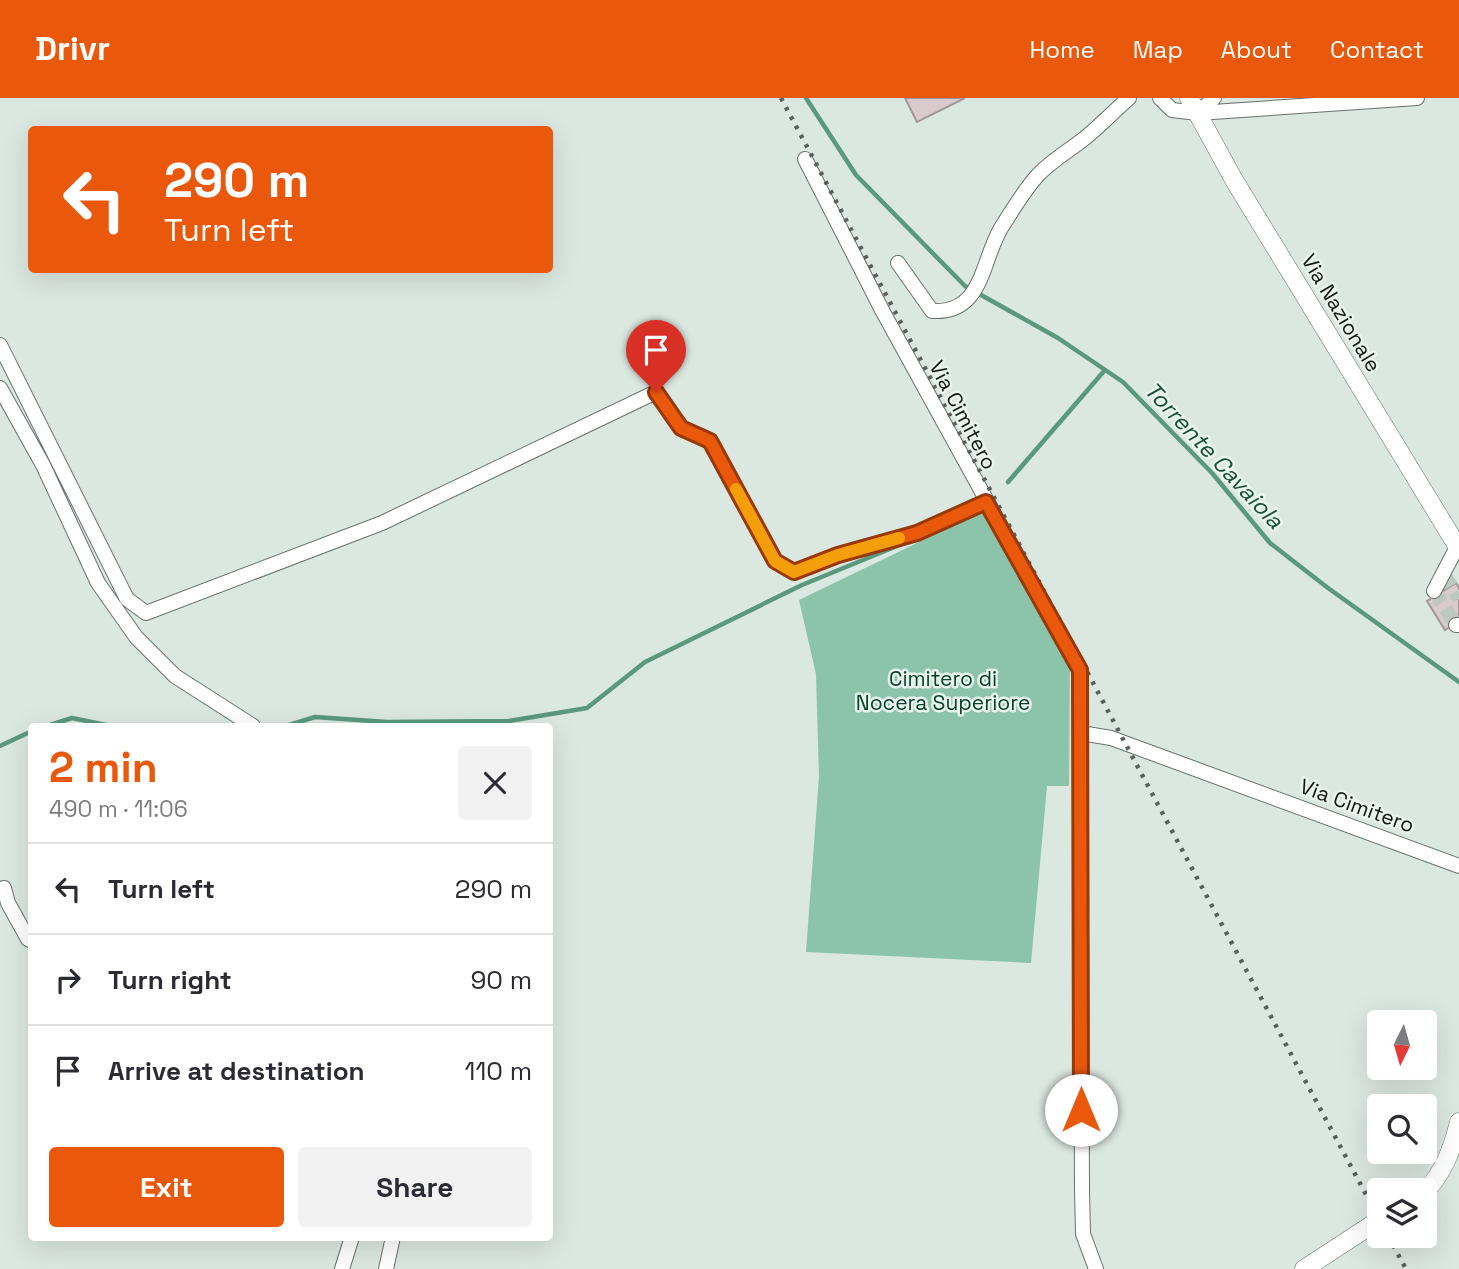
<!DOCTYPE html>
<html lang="en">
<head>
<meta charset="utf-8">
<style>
  :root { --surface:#fff; --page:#f2f2f3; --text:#2b2b33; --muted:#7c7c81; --line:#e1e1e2; --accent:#ea580c }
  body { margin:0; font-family:"Space Grotesk",sans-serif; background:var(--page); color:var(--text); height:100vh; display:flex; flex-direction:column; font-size:26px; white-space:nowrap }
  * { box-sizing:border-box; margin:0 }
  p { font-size:23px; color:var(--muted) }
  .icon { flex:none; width:38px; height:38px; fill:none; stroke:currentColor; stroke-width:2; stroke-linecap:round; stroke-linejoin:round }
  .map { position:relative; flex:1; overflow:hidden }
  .sheet { position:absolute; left:28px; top:625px; width:525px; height:518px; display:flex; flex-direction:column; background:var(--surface); border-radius:7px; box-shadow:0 7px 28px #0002 }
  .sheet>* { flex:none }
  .banner { position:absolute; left:28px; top:28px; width:525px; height:147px; border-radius:7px; box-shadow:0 7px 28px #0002; background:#ea580c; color:#fff; overflow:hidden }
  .needle { width:46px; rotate:185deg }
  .controls { position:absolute; left:1367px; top:912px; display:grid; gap:14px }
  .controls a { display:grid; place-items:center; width:70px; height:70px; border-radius:7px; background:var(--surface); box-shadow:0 7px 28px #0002; font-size:35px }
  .pin { position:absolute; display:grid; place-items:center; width:60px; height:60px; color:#fff; margin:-72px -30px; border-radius:50% 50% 50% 0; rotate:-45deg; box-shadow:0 0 7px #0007 }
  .pin .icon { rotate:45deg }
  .me { position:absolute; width:77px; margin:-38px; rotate:0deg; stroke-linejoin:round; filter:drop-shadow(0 0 5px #0008) }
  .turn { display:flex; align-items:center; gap:24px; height:147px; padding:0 21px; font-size:32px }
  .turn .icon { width:91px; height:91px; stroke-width:2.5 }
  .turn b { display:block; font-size:49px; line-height:60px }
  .round { display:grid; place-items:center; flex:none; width:74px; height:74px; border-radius:7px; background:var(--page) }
  .overview { display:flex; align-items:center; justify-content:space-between; height:119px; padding:0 21px }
  h1 { font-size:42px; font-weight:700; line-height:52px; color:var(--accent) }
  .action { display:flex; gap:14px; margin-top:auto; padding:14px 21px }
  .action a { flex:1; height:80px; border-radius:7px; background:var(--accent); color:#fff; font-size:28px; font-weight:700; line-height:80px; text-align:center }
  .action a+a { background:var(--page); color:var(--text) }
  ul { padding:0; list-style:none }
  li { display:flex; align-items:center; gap:21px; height:91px; padding:0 21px; border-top:2px solid var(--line) }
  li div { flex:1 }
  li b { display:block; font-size:26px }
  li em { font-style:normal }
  header { display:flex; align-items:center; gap:42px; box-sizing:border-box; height:98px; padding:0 35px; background:var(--accent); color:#fff }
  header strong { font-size:33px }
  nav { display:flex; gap:38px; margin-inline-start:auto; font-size:24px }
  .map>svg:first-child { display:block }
  .green { fill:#8bc4aa }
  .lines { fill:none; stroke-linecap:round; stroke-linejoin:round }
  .stream { stroke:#5a997e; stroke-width:4.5 }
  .building { fill:#d8cacd; stroke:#a39799; stroke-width:2 }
  .minor-tunnel { stroke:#bdc8c2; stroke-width:14; stroke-dasharray:14 7; stroke-linecap:butt }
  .minor-casing { stroke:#67726c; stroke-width:16 }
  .major-casing { stroke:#67726c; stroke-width:19 }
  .minor { stroke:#fff; stroke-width:14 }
  .major { stroke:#fff; stroke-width:18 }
  .rail { stroke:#59605c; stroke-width:4.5; stroke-dasharray:3.5 7; stroke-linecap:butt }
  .route-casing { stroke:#983908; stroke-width:18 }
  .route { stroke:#ea580c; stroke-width:12 }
  .slow { stroke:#f59e0b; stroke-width:12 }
  .labels { text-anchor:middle; stroke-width:5; stroke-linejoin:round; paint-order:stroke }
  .street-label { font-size:21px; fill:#111513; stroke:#e8f4ee }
  .park-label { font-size:21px; fill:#08402d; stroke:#e8f4ee }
  .water-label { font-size:23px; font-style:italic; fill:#194d39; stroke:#e8f4ee }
</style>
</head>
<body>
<header>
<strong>Drivr</strong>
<nav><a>Home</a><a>Map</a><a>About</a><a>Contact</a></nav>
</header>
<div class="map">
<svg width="1459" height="1171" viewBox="0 0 1459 1171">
  <rect width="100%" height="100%" fill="#dbe7e1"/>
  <path class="green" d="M 977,416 L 985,416 L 992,422 L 1070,561 L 1069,688 L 1047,688 L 1031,865 L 806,854 L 819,678 L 816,576 L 799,502 Z"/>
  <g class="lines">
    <path class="stream" d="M 806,0 L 856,77 L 965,188 L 1058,240 L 1123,284 L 1212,375 L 1270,445 L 1328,490 L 1459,584
      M 1008,384 L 1105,272
      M 47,628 L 72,620 L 111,628
      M 286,628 L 315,619 L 387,624 L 509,623 L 587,610 L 645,564 L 802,487 L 902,446
      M 0,648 L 32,633"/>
  </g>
  <path class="building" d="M 905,0 L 965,0 L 917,24 Z
    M 1456,485 L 1459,490 L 1459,523 L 1445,532 L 1427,503 Z"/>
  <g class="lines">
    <path class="minor-tunnel" d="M 1444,476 L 1459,501
      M 1434,493 L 1456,527"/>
    <g class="minor-casing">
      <path id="minor" d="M 1160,0 L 1172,12 L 1198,15 L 1417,0
        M 1198,15 L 1214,0
        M 805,61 L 883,214 L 1080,572 L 1082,1093 L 1083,1136 L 1096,1171
        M 898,165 L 932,213 C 983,216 981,164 1001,130 C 1012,113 1024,92 1038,77 C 1051,63 1070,52 1085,40 C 1100,28 1114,13 1129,0
        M 0,247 L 127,501 L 146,515 L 382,425 L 656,294 L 681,330 L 710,343 L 775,463 L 794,474 L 838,457 L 917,435 L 986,404
        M 0,290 L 43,367 L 98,485 L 136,539 L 175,578 L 253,628
        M 1434,493 L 1457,449
        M 1456,527 L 1459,527
        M 1081,635 L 1111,640 L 1459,768
        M 4,790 L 8,805 L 28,841 L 32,843
        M 342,1171 L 352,1139
        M 386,1171 L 393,1139"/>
    </g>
    <g class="major-casing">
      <path id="major" d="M 1189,0 L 1234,82 L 1459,451
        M 1424,1095 C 1444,1074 1452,1052 1459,1024
        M 1304,1171 L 1379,1122"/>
    </g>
    <use href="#minor" class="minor"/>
    <use href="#major" class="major"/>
    <path class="rail" d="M 781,0 L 1379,1121
      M 1388,1138 L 1406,1171"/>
  </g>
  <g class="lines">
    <g class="route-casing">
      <path id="route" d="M 656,294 L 681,330 L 710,343 L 775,463 L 794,474 L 838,457 L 917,435 L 986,404 L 1080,572 L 1081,1012"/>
    </g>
    <use href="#route" class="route"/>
    <path class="slow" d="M 736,391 L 775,463 L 794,474 L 838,457 L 899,440"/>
  </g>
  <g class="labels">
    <g class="street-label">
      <text transform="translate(1341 215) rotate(59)" y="7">Via Nazionale</text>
      <text transform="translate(963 317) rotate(62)" y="7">Via Cimitero</text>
      <text transform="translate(1357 708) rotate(20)" y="7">Via Cimitero</text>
    </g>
    <g class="park-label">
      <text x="943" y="588">Cimitero di<tspan x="943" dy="24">Nocera Superiore</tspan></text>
    </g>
    <g class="water-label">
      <text transform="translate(1214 357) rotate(47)" y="8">Torrente Cavaiola</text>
    </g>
  </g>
</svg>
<div class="controls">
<a><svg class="needle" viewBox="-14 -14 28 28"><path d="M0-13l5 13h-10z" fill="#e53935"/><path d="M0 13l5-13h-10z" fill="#7c7c81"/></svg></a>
<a><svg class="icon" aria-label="search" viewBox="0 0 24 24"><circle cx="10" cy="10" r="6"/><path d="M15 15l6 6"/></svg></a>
<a><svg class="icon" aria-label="layers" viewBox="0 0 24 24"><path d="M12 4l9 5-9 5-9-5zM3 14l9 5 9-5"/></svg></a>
</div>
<div class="pin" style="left:656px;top:294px;background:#d93025"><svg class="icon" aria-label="arrive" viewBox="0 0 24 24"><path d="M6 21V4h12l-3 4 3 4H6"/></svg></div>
<svg class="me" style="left:1081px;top:1012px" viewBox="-20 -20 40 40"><circle r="19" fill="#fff"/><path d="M0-13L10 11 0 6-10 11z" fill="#ea580c"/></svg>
<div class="banner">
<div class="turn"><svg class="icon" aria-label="left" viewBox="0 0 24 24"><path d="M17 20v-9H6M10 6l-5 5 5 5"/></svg><div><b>290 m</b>Turn left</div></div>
</div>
<section class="sheet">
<div class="overview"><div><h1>2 min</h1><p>490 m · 11:06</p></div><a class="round"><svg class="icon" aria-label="close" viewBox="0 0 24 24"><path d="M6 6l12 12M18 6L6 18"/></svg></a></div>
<ul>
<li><svg class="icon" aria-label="left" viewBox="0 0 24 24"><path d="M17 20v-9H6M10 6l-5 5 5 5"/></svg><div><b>Turn left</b></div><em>290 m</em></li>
<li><svg class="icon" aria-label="right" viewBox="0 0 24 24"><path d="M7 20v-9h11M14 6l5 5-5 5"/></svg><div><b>Turn right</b></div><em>90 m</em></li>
<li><svg class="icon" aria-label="arrive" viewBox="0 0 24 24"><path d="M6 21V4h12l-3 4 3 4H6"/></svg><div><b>Arrive at destination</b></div><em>110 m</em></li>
</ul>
<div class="action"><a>Exit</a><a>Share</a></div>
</section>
</div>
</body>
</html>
